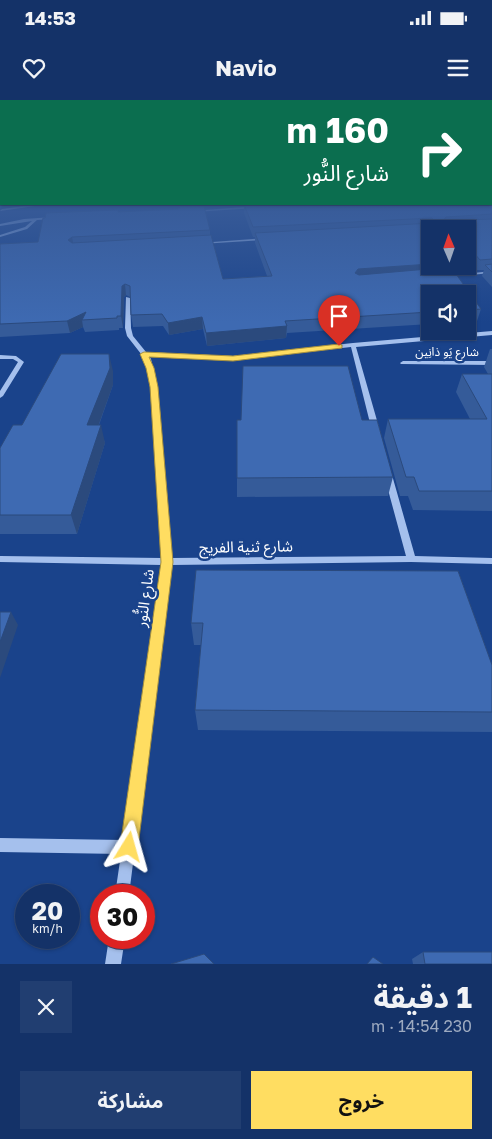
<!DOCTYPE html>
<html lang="ar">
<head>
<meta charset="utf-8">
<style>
  :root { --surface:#143268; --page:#213e71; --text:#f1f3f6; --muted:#9daac0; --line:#334d7c; --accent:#ffdd61 }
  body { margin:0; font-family:"Golos Text","Noto Sans Arabic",sans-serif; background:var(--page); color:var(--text); direction:rtl; height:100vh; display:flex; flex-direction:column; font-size:19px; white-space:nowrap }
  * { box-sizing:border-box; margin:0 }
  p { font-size:16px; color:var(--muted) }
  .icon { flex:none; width:28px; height:28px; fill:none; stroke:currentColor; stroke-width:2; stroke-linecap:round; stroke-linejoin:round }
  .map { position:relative; height:864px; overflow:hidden; direction:ltr }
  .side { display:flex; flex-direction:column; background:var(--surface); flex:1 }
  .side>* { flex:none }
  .hud { position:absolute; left:0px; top:0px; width:492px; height:105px; box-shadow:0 1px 4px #0004,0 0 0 1px var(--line); direction:rtl; background:#0b6e4f; color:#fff; overflow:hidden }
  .needle { width:32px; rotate:358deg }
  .buttons { position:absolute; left:421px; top:120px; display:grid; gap:10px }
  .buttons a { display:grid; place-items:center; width:55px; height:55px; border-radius:0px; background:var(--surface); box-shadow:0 1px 4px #0004,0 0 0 1px var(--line); font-size:25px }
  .speed { position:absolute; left:15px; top:784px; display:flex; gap:10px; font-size:25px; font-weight:700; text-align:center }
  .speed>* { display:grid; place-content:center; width:65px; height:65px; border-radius:50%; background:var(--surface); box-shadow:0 1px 4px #0004,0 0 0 1px var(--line); line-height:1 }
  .speed small { font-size:12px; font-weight:400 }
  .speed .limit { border:8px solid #d22; background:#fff; color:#111 }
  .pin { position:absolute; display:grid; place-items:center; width:42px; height:42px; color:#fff; margin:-51px -21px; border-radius:50% 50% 50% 0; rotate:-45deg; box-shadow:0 0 5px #0007 }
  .pin .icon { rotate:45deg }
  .me { position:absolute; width:55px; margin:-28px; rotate:8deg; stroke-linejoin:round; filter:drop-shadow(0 0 4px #0008) }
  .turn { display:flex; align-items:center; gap:18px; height:105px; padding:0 20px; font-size:22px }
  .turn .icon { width:65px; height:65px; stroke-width:2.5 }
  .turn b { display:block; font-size:35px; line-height:42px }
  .round { display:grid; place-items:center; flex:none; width:52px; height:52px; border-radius:0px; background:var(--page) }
  .head { display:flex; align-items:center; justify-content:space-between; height:85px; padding:0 20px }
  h1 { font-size:30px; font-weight:700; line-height:38px }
  .button { display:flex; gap:10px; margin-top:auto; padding:10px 20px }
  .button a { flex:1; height:58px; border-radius:0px; background:var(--accent); color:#111; font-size:20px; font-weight:700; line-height:58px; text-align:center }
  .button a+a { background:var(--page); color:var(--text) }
  .status { display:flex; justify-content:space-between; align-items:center; height:35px; padding:0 25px; background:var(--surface); direction:ltr }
  .status svg { height:14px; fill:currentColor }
  header { display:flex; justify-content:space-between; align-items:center; height:65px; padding:0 20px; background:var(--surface); font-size:22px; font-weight:700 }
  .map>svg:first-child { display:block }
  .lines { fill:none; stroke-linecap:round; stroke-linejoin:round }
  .minor { fill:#a5c0ed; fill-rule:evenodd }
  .major { fill:#ebf1ff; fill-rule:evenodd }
  .wall { fill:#355b99 }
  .shaded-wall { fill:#2b4a7d }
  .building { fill:#3e6ab2; stroke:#2b4a7d }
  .route { fill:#ffdd61; stroke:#a6903f }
  .labels { text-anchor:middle; stroke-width:5; stroke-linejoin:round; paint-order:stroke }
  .far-street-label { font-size:12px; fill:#fff; stroke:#1a438b }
  .street-label { font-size:15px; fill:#fff; stroke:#1a438b }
</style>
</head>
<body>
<div class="status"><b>14:53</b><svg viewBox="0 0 49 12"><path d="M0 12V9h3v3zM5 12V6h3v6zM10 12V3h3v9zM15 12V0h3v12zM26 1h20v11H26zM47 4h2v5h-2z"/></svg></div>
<header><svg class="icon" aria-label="menu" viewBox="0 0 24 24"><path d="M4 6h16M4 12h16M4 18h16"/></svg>Navio<svg class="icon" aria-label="heart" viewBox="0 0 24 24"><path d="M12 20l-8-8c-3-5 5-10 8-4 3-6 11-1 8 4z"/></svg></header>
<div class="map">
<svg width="492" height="864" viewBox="0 0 492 864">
  <rect width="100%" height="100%" fill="#1a438b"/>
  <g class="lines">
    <path class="minor" d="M 256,106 L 257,108 L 194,112 L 192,111 Z
      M 53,117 L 54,119 L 37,120 L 27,129 L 0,137 L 0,135 L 25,127 L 32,121 L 0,126 L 0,124 L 24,119 Z
      M 265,138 L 266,140 L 201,144 L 199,143 Z
      M 492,171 L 492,173 L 447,177 L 445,176 Z
      M 126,197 L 130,198 L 131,228 L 133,236 L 146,252 L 233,256 L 353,243 L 492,231 L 492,235 L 356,247 L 380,331 L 376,333 L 372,331 L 351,247 L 233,260 L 149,256 L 151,259 L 157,287 L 171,458 L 406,456 L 384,375 L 388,373 L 392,375 L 415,456 L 492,458 L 492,464 L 411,462 L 171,465 L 129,795 L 115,795 L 121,754 L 0,752 L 0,738 L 123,740 L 162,465 L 0,462 L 0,456 L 162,458 L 151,287 L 145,259 L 127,236 L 125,228 Z
      M 0,255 L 16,256 L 24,262 L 3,296 L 0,298 L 0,291 L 18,262 L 13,259 L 0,259 Z
      M 403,261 L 492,261 L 492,265 L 401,264 L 400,263 Z
      M 109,838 L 125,838 L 121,864 L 105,864 Z"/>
    <path class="major" d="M 38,104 L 49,104 L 0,111 L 2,109 Z"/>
  </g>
  <path class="wall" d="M 244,104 L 286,105 L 492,104 L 492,187 L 482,176 L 484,170 L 477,170 L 468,160 L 468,129 L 430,129 L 430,166 L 446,168 L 481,209 L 477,221 L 468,222 L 468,194 L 430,194 L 430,224 L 287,233 L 286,238 L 207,246 L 203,229 L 169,235 L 163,226 L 133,227 L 131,215 L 130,197 L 126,195 L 124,197 L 123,228 L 119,228 L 119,230 L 85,232 L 83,227 L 70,233 L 0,237 L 0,144 L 38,142 L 45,118 L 118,112 L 179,109 L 179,106 L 210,130 L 210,135 L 223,179 L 267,176 L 255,143 L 255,137 L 253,137 L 244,113 Z
    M 490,249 L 492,249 L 492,411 L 413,410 L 408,396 L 400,396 L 384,338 L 388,319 L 470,319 L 456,292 L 462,274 L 488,274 L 484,267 Z
    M 113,271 L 113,285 L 99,325 L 105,343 L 77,434 L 0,434 L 0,348 L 22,325 Z
    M 362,320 L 393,377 L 388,396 L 237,397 L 237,378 Z
    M 458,471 L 492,565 L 492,632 L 198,630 L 195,610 L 201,545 L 194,545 L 191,523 Z
    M 423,852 L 492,864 L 413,864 L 412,859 Z"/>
  <path class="shaded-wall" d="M 72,137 L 74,147 L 68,140 Z
    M 430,164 L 430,166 L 446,166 L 445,173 L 357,180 L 355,173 L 358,169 Z
    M 125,184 L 126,195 L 124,197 L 123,228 L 121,216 L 122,186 Z
    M 86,212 L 82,220 L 83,227 L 70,233 L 67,221 Z
    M 202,217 L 203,229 L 169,235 L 168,223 Z
    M 287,226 L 286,238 L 207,246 L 206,233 Z
    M 109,254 L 113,271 L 113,285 L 92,343 L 87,325 Z
    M 101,325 L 105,343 L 77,434 L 71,415 Z
    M 11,512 L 18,525 L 0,578 L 0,542 Z"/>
  <path class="building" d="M 244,104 L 285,104 L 286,105 L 308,104 L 492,104 L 492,114 L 446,117 L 443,121 L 492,119 L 492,159 L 480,160 L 468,146 L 468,129 L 451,129 L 448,126 L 444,129 L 430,129 L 430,164 L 358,169 L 355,173 L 359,175 L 451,167 L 481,209 L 468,210 L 468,194 L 430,194 L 430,212 L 285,221 L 287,226 L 206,233 L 202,217 L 168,223 L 162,214 L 131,215 L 130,186 L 125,184 L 122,186 L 121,216 L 117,216 L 117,218 L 82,220 L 86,212 L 67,221 L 0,224 L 0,144 L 38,142 L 43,118 L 45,118 L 46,113 L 118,110 L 118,112 L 180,109 L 179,106 L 204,106 L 210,130 L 72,137 L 68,140 L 72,143 L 211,135 L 223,179 L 272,176 L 255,133 L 432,123 L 434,121 L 432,118 L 253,127 Z
    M 492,164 L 492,172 L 485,165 Z
    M 61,254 L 109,254 L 110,268 L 87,325 L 101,325 L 71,415 L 0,415 L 0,348 L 13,325 L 22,325 Z
    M 243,266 L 348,266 L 362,320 L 377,320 L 393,377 L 237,378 L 237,320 L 241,320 Z
    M 462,274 L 492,274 L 492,391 L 419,391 L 414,377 L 406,377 L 388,319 L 487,319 Z
    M 196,470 L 458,471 L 492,565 L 492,612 L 195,610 L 203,523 L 191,523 Z
    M 0,512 L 11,512 L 0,542 Z
    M 423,852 L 492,852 L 492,864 L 425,864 Z
    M 204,854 L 214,864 L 171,864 Z
    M 373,857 L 383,864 L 367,864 Z"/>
  <linearGradient id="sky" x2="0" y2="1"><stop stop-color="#0e254c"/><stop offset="0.46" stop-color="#385b98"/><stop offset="1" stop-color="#385b98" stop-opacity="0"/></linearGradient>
  <rect width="492" height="223" fill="url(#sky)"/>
  <path class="route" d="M 339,244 L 342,245 L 342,248 L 233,261 L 149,257 L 154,268 L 158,287 L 173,462 L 138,747 L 135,754 L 129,756 L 122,754 L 120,747 L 161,462 L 150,287 L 146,268 L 140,254 L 144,252 L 233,256 Z"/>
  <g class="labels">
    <g class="far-street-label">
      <text x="447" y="256">شارع يَو ذانِين</text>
    </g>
    <g class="street-label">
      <text transform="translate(246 447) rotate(-1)" y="5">شارع ثنية الفريج</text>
      <text transform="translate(145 498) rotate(-82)" y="5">شارع النُّور</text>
    </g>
  </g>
</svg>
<div class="buttons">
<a><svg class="needle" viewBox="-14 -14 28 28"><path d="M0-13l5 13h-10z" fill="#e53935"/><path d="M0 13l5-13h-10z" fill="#9daac0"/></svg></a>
<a><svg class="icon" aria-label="sound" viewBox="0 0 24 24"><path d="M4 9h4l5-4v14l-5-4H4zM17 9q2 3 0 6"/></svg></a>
</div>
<div class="speed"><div>20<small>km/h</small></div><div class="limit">30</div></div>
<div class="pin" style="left:339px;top:246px;background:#d93025"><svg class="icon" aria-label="arrive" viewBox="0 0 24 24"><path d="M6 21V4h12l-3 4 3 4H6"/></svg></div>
<svg class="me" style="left:129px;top:747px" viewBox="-20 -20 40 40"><path d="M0-17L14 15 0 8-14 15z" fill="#ffdd61" stroke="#fff" stroke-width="4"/></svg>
<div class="hud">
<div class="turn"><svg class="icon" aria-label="right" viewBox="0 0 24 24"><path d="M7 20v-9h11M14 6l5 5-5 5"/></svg><div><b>160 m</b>شارع النُّور</div></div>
</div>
</div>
<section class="side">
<div class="head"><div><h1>1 دقيقة</h1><p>230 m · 14:54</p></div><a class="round"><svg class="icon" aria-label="close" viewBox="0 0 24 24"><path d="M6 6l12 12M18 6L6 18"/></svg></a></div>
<div class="button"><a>خروج</a><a>مشاركة</a></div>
</section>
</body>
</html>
